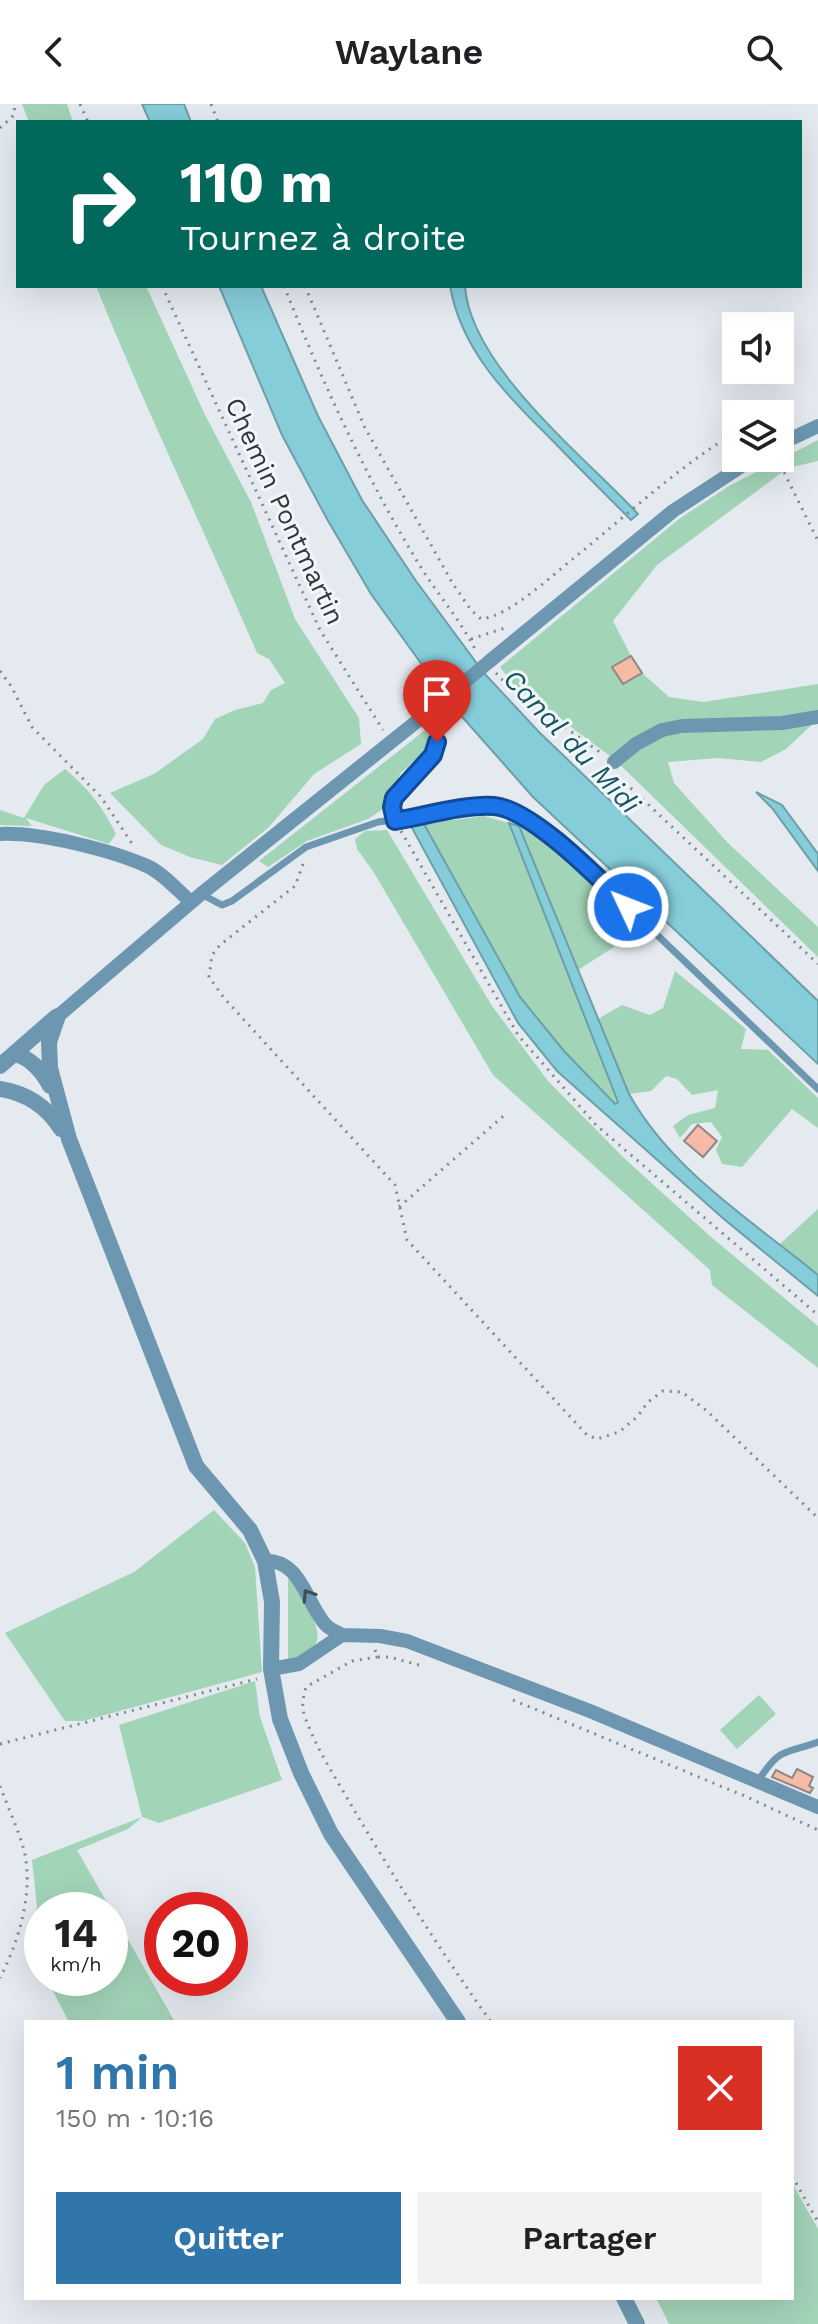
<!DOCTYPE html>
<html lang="fr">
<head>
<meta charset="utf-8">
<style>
  :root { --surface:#fff; --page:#f2f2f2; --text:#202124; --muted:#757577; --accent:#3176ab }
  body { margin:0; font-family:"Work Sans",sans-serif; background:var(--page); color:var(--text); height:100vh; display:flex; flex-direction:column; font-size:30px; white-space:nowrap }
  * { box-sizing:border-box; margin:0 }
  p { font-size:26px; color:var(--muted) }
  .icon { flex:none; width:44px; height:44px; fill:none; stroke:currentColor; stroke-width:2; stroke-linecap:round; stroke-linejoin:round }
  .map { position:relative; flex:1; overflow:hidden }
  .details { position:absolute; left:24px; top:1916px; width:770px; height:280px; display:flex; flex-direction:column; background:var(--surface); border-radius:0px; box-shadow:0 8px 32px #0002 }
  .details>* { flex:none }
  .banner { position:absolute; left:16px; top:16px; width:786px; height:168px; border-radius:0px; box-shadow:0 8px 32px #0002; background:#00695c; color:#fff; overflow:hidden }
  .buttons { position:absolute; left:722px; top:208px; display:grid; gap:16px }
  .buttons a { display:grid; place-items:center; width:72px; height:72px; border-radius:0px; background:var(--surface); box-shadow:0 8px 32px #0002; font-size:40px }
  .speed { position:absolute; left:24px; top:1788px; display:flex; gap:16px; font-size:40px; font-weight:700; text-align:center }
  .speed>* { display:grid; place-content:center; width:104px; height:104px; border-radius:50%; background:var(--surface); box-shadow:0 8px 32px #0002; line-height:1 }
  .speed small { font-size:20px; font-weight:400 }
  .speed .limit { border:12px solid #d22; background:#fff; color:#111 }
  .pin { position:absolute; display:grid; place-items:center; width:68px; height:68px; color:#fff; margin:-82px -34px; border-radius:50% 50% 50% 0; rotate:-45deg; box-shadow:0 0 8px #0007 }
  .pin .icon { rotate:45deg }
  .me { position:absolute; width:88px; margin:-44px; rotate:313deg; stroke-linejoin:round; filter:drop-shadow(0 0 6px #0008) }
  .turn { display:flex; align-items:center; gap:28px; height:168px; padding:0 32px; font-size:36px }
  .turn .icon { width:104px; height:104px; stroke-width:2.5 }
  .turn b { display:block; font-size:56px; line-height:68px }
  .round { display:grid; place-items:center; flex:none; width:84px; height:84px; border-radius:0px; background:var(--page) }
  .overview { display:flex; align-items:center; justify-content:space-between; height:136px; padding:0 32px }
  h1 { font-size:48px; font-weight:600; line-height:60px; color:var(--accent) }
  .button { display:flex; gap:16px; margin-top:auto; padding:16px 32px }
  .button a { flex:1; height:92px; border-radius:0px; background:var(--accent); color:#fff; font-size:32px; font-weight:600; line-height:92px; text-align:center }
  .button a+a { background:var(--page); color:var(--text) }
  header { display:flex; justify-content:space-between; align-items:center; height:104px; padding:0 32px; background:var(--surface); font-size:36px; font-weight:600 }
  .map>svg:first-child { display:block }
  .green { fill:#a2d4b8 }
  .water { fill:#86cdda; stroke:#6d9fa9; stroke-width:2 }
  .building { fill:#f6bba6; stroke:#8f8785; stroke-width:2 }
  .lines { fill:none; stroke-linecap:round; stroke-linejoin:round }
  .path { stroke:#84888b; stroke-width:3; stroke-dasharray:2 6; stroke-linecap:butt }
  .service { stroke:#6d97b1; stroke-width:7 }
  .minor { stroke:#6d97b1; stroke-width:14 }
  .tertiary { stroke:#6d97b1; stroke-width:16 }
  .minor-bridge { stroke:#6d97b1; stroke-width:14 }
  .oneway { stroke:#424e56 }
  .route-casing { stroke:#114b97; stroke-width:20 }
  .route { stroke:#1a73e8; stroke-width:14 }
  .labels { text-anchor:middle; stroke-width:6; stroke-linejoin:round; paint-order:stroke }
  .street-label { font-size:26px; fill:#333537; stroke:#f1f7fd }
  .water-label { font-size:28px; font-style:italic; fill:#17555e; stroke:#f1f7fd }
</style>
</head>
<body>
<header><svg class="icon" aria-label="back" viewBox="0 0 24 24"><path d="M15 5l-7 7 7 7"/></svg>Waylane<svg class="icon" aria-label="search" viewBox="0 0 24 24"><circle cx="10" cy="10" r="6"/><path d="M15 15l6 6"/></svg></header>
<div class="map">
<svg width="818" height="2220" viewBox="0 0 818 2220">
  <rect width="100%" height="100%" fill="#e4eaef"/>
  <path class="green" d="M 22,0 L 67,0 L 73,18 L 29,18 Z
    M 96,182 L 146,182 L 205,311 L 251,398 L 295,515 L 359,614 L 361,640 L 314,670 L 269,723 L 222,761 L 190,753 L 161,741 L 110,689 L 154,670 L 203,635 L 215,615 L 235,606 L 263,599 L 271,586 L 285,579 L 269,555 L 257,549 C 204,426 146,306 96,182 Z
    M 818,336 L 818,357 L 788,364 L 657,461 L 613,517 L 631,552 L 612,563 L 623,580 L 642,569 L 669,593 L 703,598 L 818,580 L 818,615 L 786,645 L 761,658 L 718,654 L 668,658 L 674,679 L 728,739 L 818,823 L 818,853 L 614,655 L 512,579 L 500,563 L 679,415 L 729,382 Z
    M 429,623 L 435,629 L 428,644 L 400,670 L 386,703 L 368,715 L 307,737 L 268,763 L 259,757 Z
    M 65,665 C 88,684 103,703 116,730 L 109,740 L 26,714 L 32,722 L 0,721 L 0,706 L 24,714 L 44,681 Z
    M 484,712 L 509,719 L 618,998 L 615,1000 L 564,947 L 520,893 L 424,720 Z
    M 519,722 L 539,731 L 639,827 L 578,866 Z
    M 387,726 L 492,902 L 548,977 L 625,1055 L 711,1133 L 818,1222 L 818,1264 L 712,1181 L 710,1166 L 493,971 L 373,767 L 357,745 L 355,735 L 365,727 Z
    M 675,867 L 746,925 L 741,945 L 768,946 L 818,994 L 818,1024 L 792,1005 L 742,1063 L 722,1060 L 716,1046 L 722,1033 L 711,1018 L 692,1020 L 680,1034 L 673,1022 L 688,1011 L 715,1004 L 718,986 L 692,991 L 677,975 L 666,972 L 651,987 L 629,990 L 598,915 L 622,901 L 650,911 L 663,904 Z
    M 818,1105 L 818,1171 L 780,1140 Z
    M 214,1406 L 245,1439 L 255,1463 L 262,1568 L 83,1617 L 65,1617 L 5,1529 L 134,1468 Z
    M 288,1472 C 295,1479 300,1490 305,1499 C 323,1532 325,1544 288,1559 Z
    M 255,1577 L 260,1613 L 282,1676 L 159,1719 L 142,1713 L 128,1725 L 77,1746 L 175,1918 L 69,1918 L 46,1874 L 110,1874 L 110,1806 L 42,1806 L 42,1866 L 27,1838 L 37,1803 L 32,1756 L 142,1713 L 119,1621 Z
    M 759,1591 L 776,1610 L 737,1645 L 720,1626 Z
    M 792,2079 L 818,2125 L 818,2220 L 669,2220 L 656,2194 L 792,2194 Z"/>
  <path class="water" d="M 142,0 L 184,0 L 191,18 L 150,18 Z
    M 219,182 L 261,182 L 318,312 L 362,396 L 416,477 L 484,569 L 539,628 L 818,897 L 818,960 L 533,693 L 449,598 L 371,490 L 327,415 L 282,331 Z
    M 450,182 L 465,182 C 470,262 585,353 638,410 L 631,416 C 604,389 576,361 549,333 C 505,290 461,245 450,182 Z
    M 756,688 L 782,701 L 818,750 L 818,767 L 772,704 Z
    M 509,719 L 519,722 L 629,990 C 672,1067 751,1116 818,1171 L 818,1192 L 725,1116 L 557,967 L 518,919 L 411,722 L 424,720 L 520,893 L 564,947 L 615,1000 L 618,998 Z"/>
  <path class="building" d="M 631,552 L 642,569 L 623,580 L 612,563 Z
    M 698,1021 L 717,1037 L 703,1053 L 684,1037 Z
    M 797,1665 L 813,1673 L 809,1682 L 813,1684 L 810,1689 L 772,1673 L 776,1666 L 792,1674 Z"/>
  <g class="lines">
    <path class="path" d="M 80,0 L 88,18
      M 211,0 L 218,18
      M 0,24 L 14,11 L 15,0
      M 162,182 L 320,526 L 383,626
      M 284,182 C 322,277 364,370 417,457 C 436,489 461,516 477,549
      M 305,182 L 365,324 L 453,480 L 471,506 L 481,515 C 510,512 551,472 574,454 C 627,411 678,363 736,328
      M 777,354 L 818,437
      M 471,535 L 505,524
      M 0,567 L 11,582 L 32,623 L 101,693 L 133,741
      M 496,569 L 509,583 L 601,649
      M 619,673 L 818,860
      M 401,727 L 518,931 L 596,1021 L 818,1211
      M 303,760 L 295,782 L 220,841 L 212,851 L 209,873 L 224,894 L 395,1081 L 407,1136 L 587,1331 L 597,1335 L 619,1328 L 637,1313 L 648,1298 L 663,1287 L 682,1288 L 707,1307 L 818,1414
      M 399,1103 L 507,1009
      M 375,1546 L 378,1553 L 352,1557 L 306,1583 C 303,1594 301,1602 305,1613 C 317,1647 339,1679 357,1711 C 399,1781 443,1851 491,1918
      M 378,1553 L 389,1553 L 423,1562
      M 513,1596 L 747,1693 L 818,1726
      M 0,1640 L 257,1575
      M 0,1682 C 8,1703 18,1725 24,1746 C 34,1788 19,1837 0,1874
      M 792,2072 L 818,2118"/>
    <path class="service" d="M 395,717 L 392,703 L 394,694 L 433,651 L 437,638
      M 201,790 L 222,801 L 232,797 L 306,743 L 378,718 L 495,702 L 515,708 L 543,727 L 607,783 L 818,985
      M 758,1677 C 781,1642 783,1651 818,1638"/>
    <path class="minor" d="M 780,340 L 818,322
      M 491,556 L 673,407 L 754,354
      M 614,658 L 636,640 L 662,626 L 682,622 L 782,619 L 818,613
      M 0,730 C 39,728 111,746 147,762 C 163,769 178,787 191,798
      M 58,912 L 201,790 L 436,602
      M 265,1457 C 300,1455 306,1498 325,1520 C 329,1525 337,1528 342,1531 L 299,1560 L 271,1565
      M 342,1531 L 380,1532 L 407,1537 L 590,1607 L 818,1703"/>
    <path class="tertiary" d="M 58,912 L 49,938 L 50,964 L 69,1035 L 196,1362 L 250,1426 L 265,1457 L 272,1498 L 271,1565 L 280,1615 L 301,1669 L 331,1730 L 458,1918
      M 14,950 C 30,953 43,968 50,982
      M 0,962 L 56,913
      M 0,985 C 26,989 47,1003 61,1025
      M 624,2194 L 637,2220"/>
    <path class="minor-bridge" d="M 436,602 L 491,556"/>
  </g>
  <defs><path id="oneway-chevron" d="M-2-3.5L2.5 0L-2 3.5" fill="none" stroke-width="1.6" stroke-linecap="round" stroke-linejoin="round" transform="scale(2)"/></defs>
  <use class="oneway" href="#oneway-chevron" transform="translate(308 1491) rotate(-123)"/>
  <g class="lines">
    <g class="route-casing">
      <path id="route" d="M 437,638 L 433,651 L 394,694 L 392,703 L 395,717 C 425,712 465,700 494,702 C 532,705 600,776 628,803"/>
    </g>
    <use href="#route" class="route"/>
  </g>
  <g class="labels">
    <g class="street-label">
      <text transform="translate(285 407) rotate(65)" y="9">Chemin Pontmartin</text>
    </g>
    <g class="water-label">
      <text transform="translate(572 637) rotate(47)" y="10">Canal du Midi</text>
    </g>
  </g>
</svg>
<div class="buttons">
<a><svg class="icon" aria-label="sound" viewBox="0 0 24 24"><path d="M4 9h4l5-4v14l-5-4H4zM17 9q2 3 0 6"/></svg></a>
<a><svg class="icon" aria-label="layers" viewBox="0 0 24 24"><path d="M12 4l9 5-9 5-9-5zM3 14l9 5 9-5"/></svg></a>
</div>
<div class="speed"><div>14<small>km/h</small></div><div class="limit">20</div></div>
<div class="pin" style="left:437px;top:638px;background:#d93025"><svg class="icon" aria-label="arrive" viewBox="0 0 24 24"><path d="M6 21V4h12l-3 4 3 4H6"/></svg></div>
<svg class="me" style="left:628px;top:803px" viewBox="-20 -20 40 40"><circle r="17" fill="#1a73e8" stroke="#fff" stroke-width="3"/><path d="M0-11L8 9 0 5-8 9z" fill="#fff"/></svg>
<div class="banner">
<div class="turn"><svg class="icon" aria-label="right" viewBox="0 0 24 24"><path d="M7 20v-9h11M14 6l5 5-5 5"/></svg><div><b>110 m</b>Tournez à droite</div></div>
</div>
<section class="details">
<div class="overview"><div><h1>1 min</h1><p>150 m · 10:16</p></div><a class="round" style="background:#d93025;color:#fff"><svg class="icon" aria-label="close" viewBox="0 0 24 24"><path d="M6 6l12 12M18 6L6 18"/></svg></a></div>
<div class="button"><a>Quitter</a><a>Partager</a></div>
</section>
</div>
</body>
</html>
